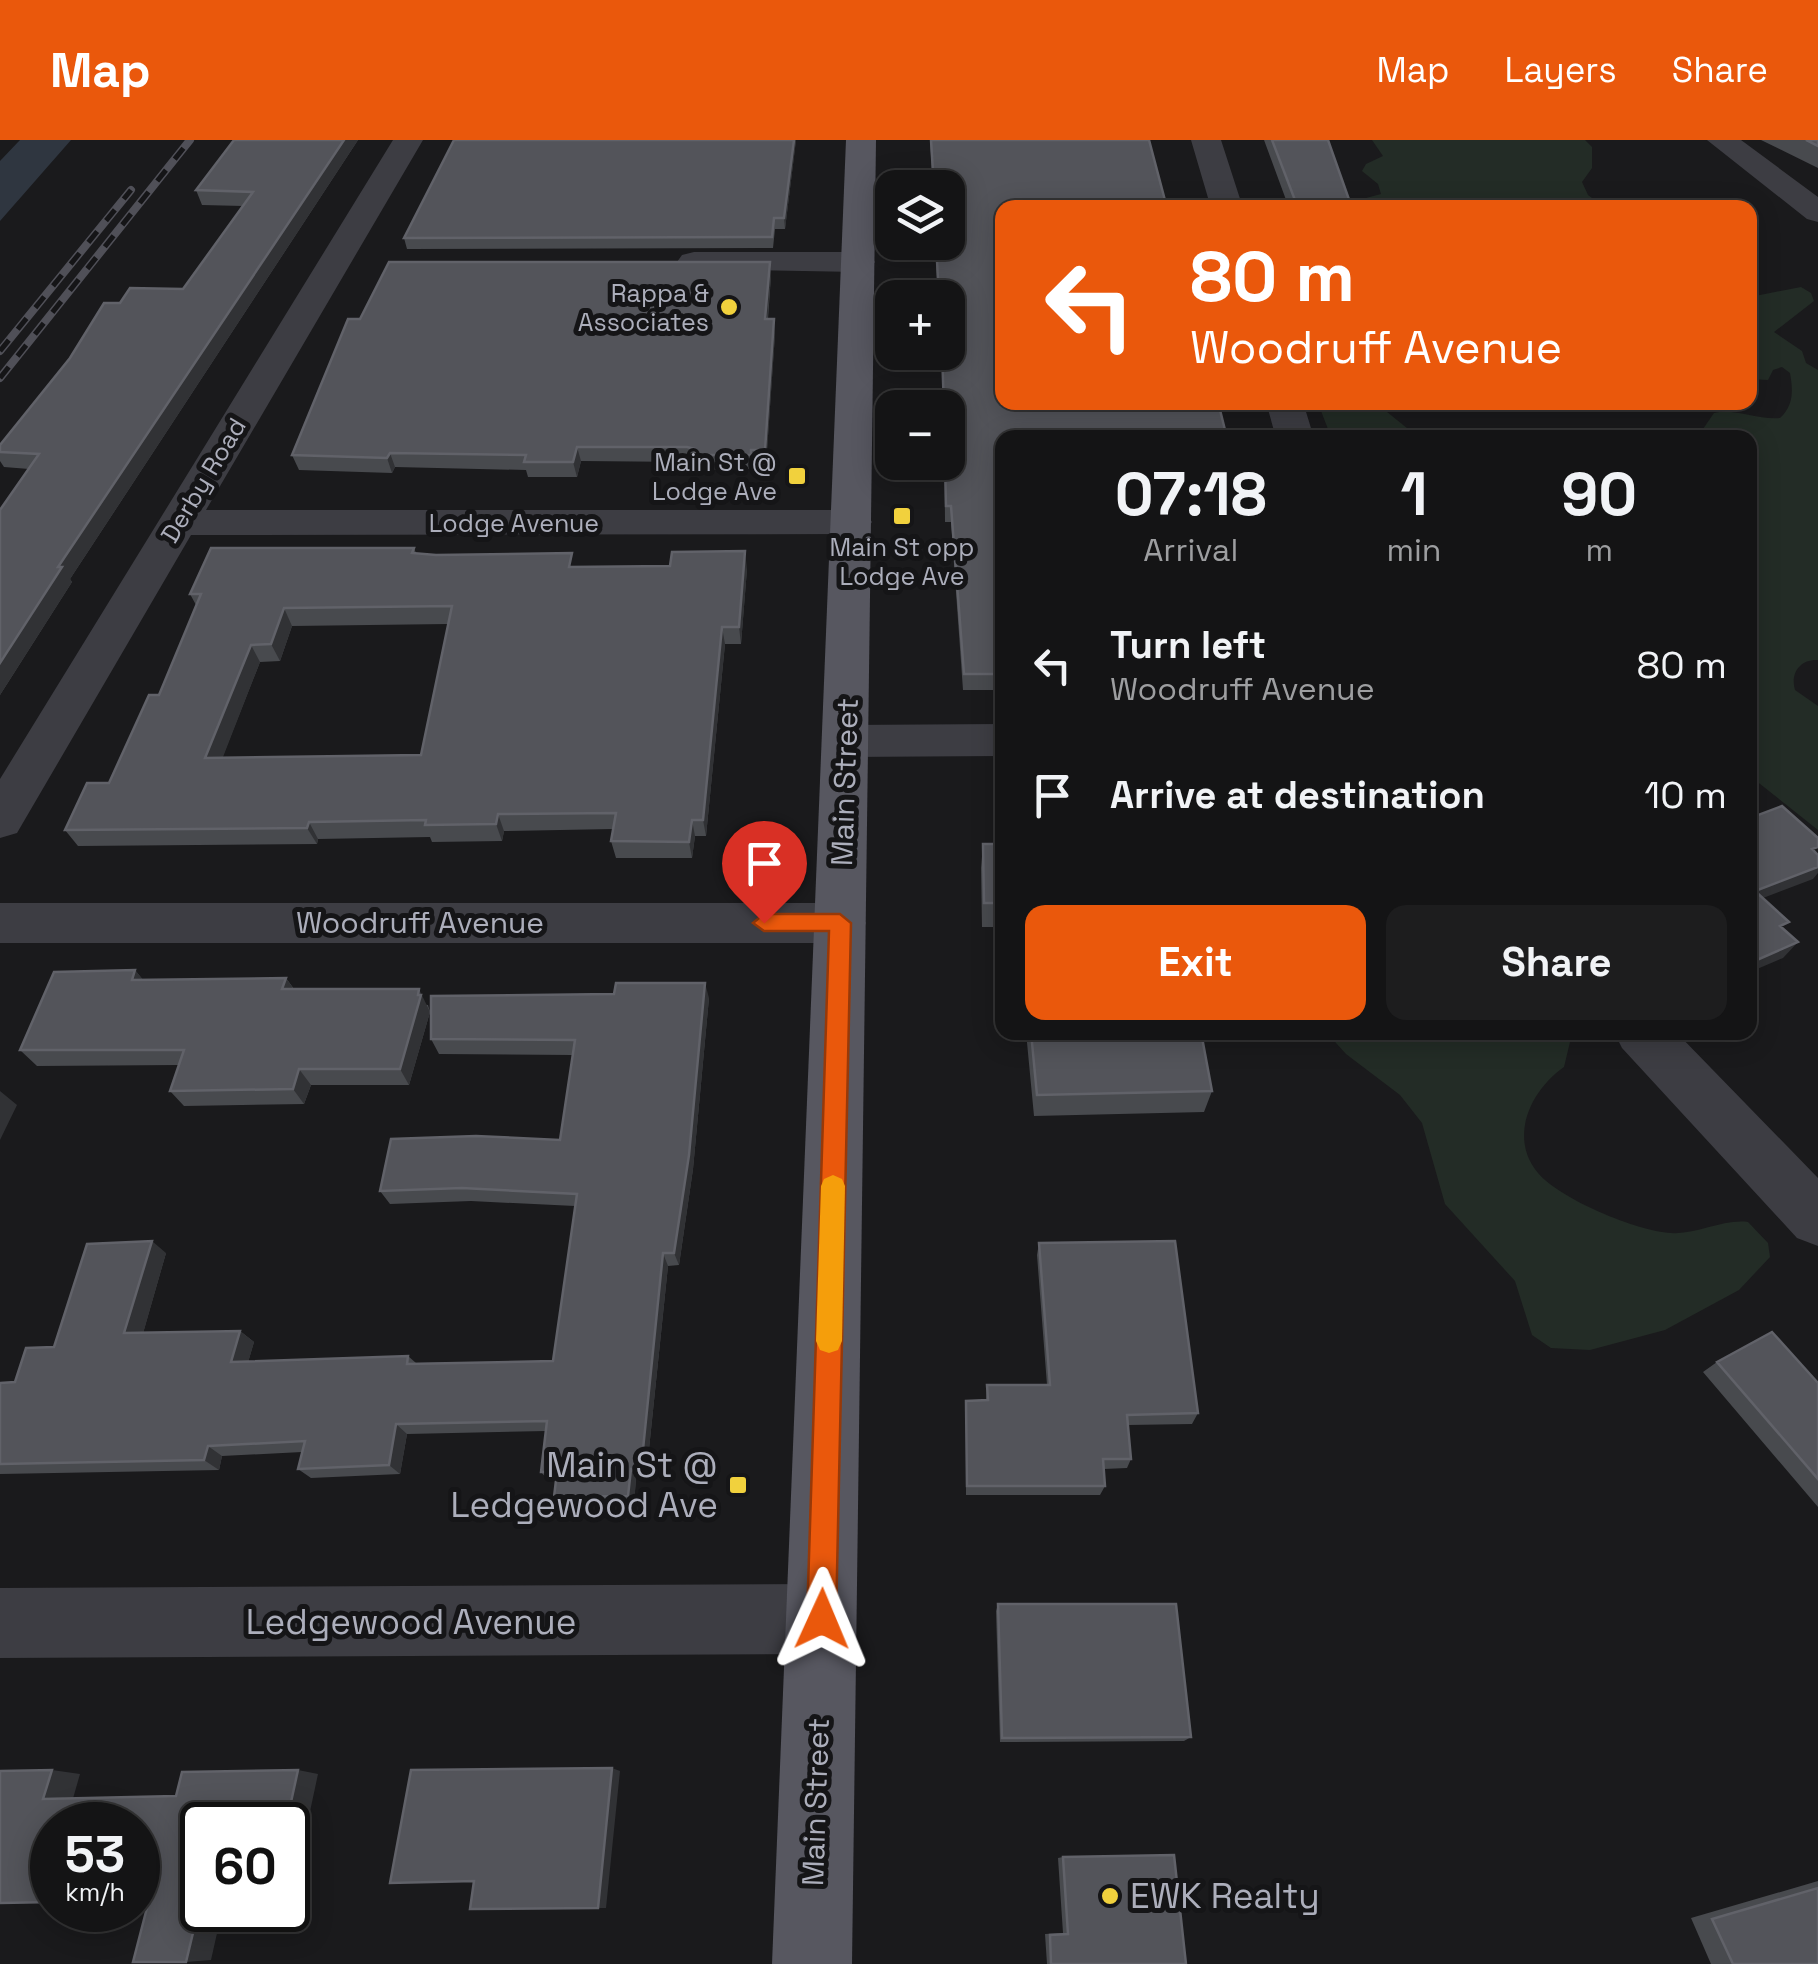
<!DOCTYPE html>
<html lang="en">
<head>
<meta charset="utf-8">
<style>
  :root { --surface:#141415; --page:#1d1d1e; --text:#f1f3f6; --muted:#9d9ea0; --line:#333334; --accent:#ea580c }
  body { margin:0; font-family:"Space Grotesk",sans-serif; background:var(--page); color:var(--text); height:100vh; display:flex; flex-direction:column; font-size:38px; white-space:nowrap }
  * { box-sizing:border-box; margin:0 }
  p { font-size:32px; color:var(--muted) }
  .icon { flex:none; width:55px; height:55px; fill:none; stroke:currentColor; stroke-width:2; stroke-linecap:round; stroke-linejoin:round }
  .map { position:relative; flex:1; overflow:hidden }
  .side { position:absolute; left:995px; top:290px; width:762px; height:610px; display:flex; flex-direction:column; background:var(--surface); border-radius:20px; box-shadow:0 5px 25px #0003,0 0 0 2px var(--line) }
  .side>* { flex:none }
  .hud { position:absolute; left:995px; top:60px; width:762px; height:210px; border-radius:20px; box-shadow:0 5px 25px #0003,0 0 0 2px var(--line); background:#ea580c; color:#fff; overflow:hidden }
  .controls { position:absolute; left:875px; top:30px; display:grid; gap:20px }
  .controls a { display:grid; place-items:center; width:90px; height:90px; border-radius:20px; background:var(--surface); box-shadow:0 5px 25px #0003,0 0 0 2px var(--line); font-size:50px }
  .speed { position:absolute; left:30px; top:1662px; display:flex; gap:20px; font-size:50px; font-weight:700; text-align:center }
  .speed>* { display:grid; place-content:center; width:130px; height:130px; border-radius:50%; background:var(--surface); box-shadow:0 5px 25px #0003,0 0 0 2px var(--line); line-height:1 }
  .speed small { font-size:25px; font-weight:400 }
  .speed .limit { border:5px solid #111; border-radius:15px; background:#fff; color:#111 }
  .pin { position:absolute; display:grid; place-items:center; width:85px; height:85px; color:#fff; margin:-102px -42px; border-radius:50% 50% 50% 0; rotate:-45deg; box-shadow:0 0 10px #0007 }
  .pin .icon { rotate:45deg }
  .me { position:absolute; width:110px; margin:-55px; rotate:1deg; stroke-linejoin:round; filter:drop-shadow(0 0 8px #0008) }
  .turn { display:flex; align-items:center; gap:35px; height:210px; padding:0 30px; font-size:45px }
  .turn .icon { width:130px; height:130px; stroke-width:2.5 }
  .turn b { display:block; font-size:70px; line-height:85px }
  .eta { display:flex; justify-content:space-evenly; align-items:center; height:170px; text-align:center }
  .eta b { font-size:60px; font-weight:700; line-height:70px }
  .cta { display:flex; gap:20px; margin-top:auto; padding:20px 30px }
  .cta a { flex:1; height:115px; border-radius:20px; background:var(--accent); color:#fff; font-size:40px; font-weight:700; line-height:115px; text-align:center }
  .cta a+a { background:var(--page); color:var(--text) }
  ul { padding:0; list-style:none }
  li { display:flex; align-items:center; gap:30px; height:130px; padding:0 30px }
  li div { flex:1 }
  li b { display:block; font-size:38px }
  li em { font-style:normal }
  header { display:flex; align-items:center; gap:60px; box-sizing:border-box; height:140px; padding:0 50px; background:var(--accent); color:#fff }
  header strong { font-size:48px }
  nav { display:flex; gap:55px; margin-inline-start:auto; font-size:35px }
  .map>svg:first-child { display:block }
  .green { fill:#232c26 }
  .water { fill:#2f3640 }
  .lines { fill:none; stroke-linecap:round; stroke-linejoin:round }
  .minor { fill:#3d3d43; fill-rule:evenodd }
  .major { fill:#575760; fill-rule:evenodd }
  .rail-casing { stroke:#505058; stroke-width:8 }
  .rail { stroke:#151517; stroke-width:5; stroke-dasharray:14; stroke-linecap:butt }
  .wall { fill:#484a4e; fill-rule:evenodd }
  .shaded-wall { fill:#313235 }
  .building { fill:#53545a; stroke:#616269; stroke-width:2.5; fill-rule:evenodd }
  .route { fill:#ea580c; stroke:#983908; stroke-width:2.5 }
  .slow { fill:#f59e0b }
  .poi-dot { fill:#f1d13d; stroke:#151517; stroke-width:4 }
  .labels { text-anchor:middle; stroke-width:10; stroke-linejoin:round; paint-order:stroke }
  .far-poi-label { font-size:25px; fill:#acaebb; stroke:#151517; text-anchor:end }
  .far-street-label { font-size:25px; fill:#acaebb; stroke:#151517 }
  .street-label { font-size:30px; fill:#acaebb; stroke:#151517 }
  .near-poi-label { font-size:35px; fill:#acaebb; stroke:#151517; text-anchor:end }
  .near-street-label { font-size:35px; fill:#acaebb; stroke:#151517 }
</style>
</head>
<body>
<header>
<strong>Map</strong>
<nav><a>Map</a><a>Layers</a><a>Share</a></nav>
</header>
<div class="map">
<svg width="1818" height="1824" viewBox="0 0 1818 1824">
  <rect width="100%" height="100%" fill="#1a1a1c"/>
  <path class="green" d="M 1372,0 L 1585,0 L 1592,7 L 1592,28 L 1582,42 L 1588,55 L 1604,67 L 1357,67 L 1366,58 L 1381,54 L 1378,44 L 1362,31 L 1366,24 L 1383,16 Z
    M 1801,147 L 1811,153 L 1814,161 L 1774,192 L 1802,211 L 1806,223 L 1818,230 L 1818,520 C 1800,519 1790,533 1795,550 L 1818,566 L 1818,690 L 1750,636 L 1750,298 L 1708,297 L 1703,289 L 1714,273 C 1735,268 1757,280 1780,278 C 1794,265 1793,250 1790,233 L 1782,227 L 1773,230 L 1768,240 L 1750,239 L 1750,157 Z
    M 1318,263 L 1376,263 L 1418,297 L 1331,297 Z
    M 1327,893 L 1568,893 L 1570,902 L 1564,927 C 1531,950 1508,997 1538,1033 C 1560,1059 1636,1091 1671,1093 C 1696,1095 1722,1079 1748,1082 L 1768,1103 L 1770,1117 L 1739,1150 L 1665,1190 L 1590,1210 L 1551,1208 L 1532,1195 L 1515,1141 L 1445,1064 L 1422,983 L 1400,955 L 1346,914 Z"/>
  <path class="water" d="M 20,0 L 71,0 L 0,81 L 0,21 Z"/>
  <g class="lines">
    <path class="minor" d="M 393,0 L 423,0 L 206,370 L 852,370 L 866,373 L 872,382 L 866,391 L 852,394 L 191,395 L 17,693 L 0,698 L 0,639 Z
      M 1191,0 L 1221,0 L 1243,68 L 1211,68 Z
      M 1707,0 L 1741,0 L 1818,57 L 1818,82 L 1807,79 Z
      M 694,112 L 858,112 L 870,115 L 875,122 L 870,129 L 858,132 L 682,129 L 677,122 L 682,115 Z
      M 1266,262 L 1303,262 L 1314,298 L 1276,298 Z
      M 1002,584 L 1002,616 L 846,617 L 830,613 L 823,601 L 830,589 L 846,585 Z
      M 0,763 L 840,763 L 858,769 L 866,783 L 858,797 L 840,803 L 0,803 Z
      M 1614,892 L 1676,892 L 1818,1038 L 1818,1106 L 1797,1098 L 1622,908 Z
      M 821,1444 L 846,1454 L 856,1479 L 846,1504 L 821,1514 L 0,1518 L 0,1448 Z"/>
    <path class="major" d="M 846,0 L 876,0 L 852,1824 L 772,1824 Z"/>
    <g class="rail-casing">
      <path id="rail" d="M 0,211 L 131,50
        M 0,238 L 190,0"/>
    </g>
    <use href="#rail" class="rail"/>
  </g>
  <path class="wall" d="M 234,0 L 358,0 L 70,439 L 72,442 L 0,555 L 0,370 L 29,329 L 4,327 L 0,321 L 0,305 L 70,218 L 120,163 L 183,149 L 243,66 L 202,65 L 196,50 Z
    M 796,0 L 785,89 L 775,89 L 773,108 L 407,109 L 404,98 Z
    M 930,0 L 1149,0 L 1002,298 L 1002,550 L 963,550 L 951,382 L 945,382 L 944,268 L 941,212 L 948,212 L 948,158 L 938,158 L 935,102 L 948,102 L 948,48 L 933,48 Z
    M 1264,0 L 1328,0 L 1352,68 L 1289,68 Z
    M 1761,0 L 1818,0 L 1818,28 Z
    M 771,136 L 768,179 L 775,194 L 766,325 L 753,325 L 753,329 L 697,330 L 696,324 L 689,322 L 581,321 L 577,337 L 528,337 L 526,330 L 395,327 L 392,333 L 299,330 L 292,315 L 360,179 Z
    M 414,408 L 416,413 L 575,427 L 747,429 L 741,504 L 725,504 L 706,696 L 695,696 L 692,718 L 616,718 L 611,701 L 613,689 L 504,691 L 502,701 L 432,702 L 430,697 L 318,699 L 317,704 L 78,706 L 65,690 L 109,643 L 159,555 L 196,465 L 190,454 ZM 448,484 L 421,615 L 222,618 L 260,522 L 280,521 L 292,486 Z
    M 983,704 L 1002,704 L 1002,787 L 982,787 L 981,728 Z
    M 135,830 L 143,840 L 286,838 L 294,849 L 428,865 L 430,872 L 409,945 L 311,945 L 304,964 L 184,966 L 170,951 L 179,925 L 37,926 L 20,910 Z
    M 709,858 L 693,1029 L 679,1125 L 668,1126 L 646,1338 L 636,1338 L 634,1364 L 562,1366 L 554,1357 L 556,1341 L 549,1341 L 541,1332 L 546,1291 L 407,1294 L 400,1334 L 311,1338 L 298,1329 L 302,1312 L 222,1316 L 219,1330 L 0,1334 L 0,1243 L 15,1242 L 54,1207 L 166,1113 L 143,1193 L 240,1191 L 254,1202 L 248,1222 L 408,1216 L 416,1223 L 553,1221 L 575,1066 L 471,1061 L 390,1064 L 380,1051 L 560,1000 L 573,915 L 439,914 L 431,899 Z
    M 1026,892 L 1201,892 L 1212,951 L 1204,972 L 1034,976 Z
    M 1039,1103 L 1198,1273 L 1192,1284 L 1128,1285 L 1131,1319 L 1127,1328 L 1104,1329 L 1105,1346 L 1100,1355 L 966,1355 L 966,1261 L 986,1260 L 987,1245 L 1047,1245 L 1037,1115 Z
    M 1717,1222 L 1818,1243 L 1818,1367 L 1703,1232 Z
    M 998,1464 L 1191,1597 L 1184,1601 L 1000,1602 L 996,1471 Z
    M 1063,1717 L 1186,1824 L 1047,1824 L 1045,1794 L 1063,1793 L 1058,1718 Z
    M 1818,1741 L 1818,1824 L 1711,1824 L 1691,1778 Z"/>
  <path class="shaded-wall" d="M 344,0 L 358,0 L 70,439 L 72,442 L 0,555 L 0,523 L 58,427 Z
    M 794,0 L 796,0 L 785,89 L 784,78 Z
    M 770,122 L 771,136 L 766,194 L 765,179 Z
    M 774,179 L 775,194 L 766,325 L 765,310 Z
    M 577,307 L 581,321 L 577,337 L 573,322 Z
    M 390,313 L 395,327 L 392,333 L 387,318 Z
    M 745,411 L 747,429 L 741,504 L 739,487 Z
    M 284,468 L 292,486 L 280,521 L 271,504 Z
    M 722,487 L 725,504 L 706,696 L 703,680 Z
    M 251,505 L 260,522 L 216,635 L 205,618 Z
    M 498,674 L 504,691 L 502,701 L 496,684 Z
    M 692,680 L 695,696 L 692,718 L 689,702 Z
    M 309,682 L 318,699 L 317,704 L 307,688 Z
    M 1818,727 L 1818,733 L 1813,739 L 1750,763 L 1755,751 Z
    M 1798,802 L 1783,818 L 1750,832 L 1750,823 Z
    M 135,830 L 149,847 L 132,840 Z
    M 286,838 L 297,854 L 282,849 Z
    M 705,843 L 709,858 L 693,1029 L 679,1125 L 674,1113 Z
    M 419,849 L 430,872 L 409,945 L 400,929 Z
    M 299,929 L 311,945 L 304,964 L 293,949 Z
    M 0,951 L 17,965 L 0,1000 Z
    M 152,1101 L 166,1113 L 140,1204 L 124,1193 Z
    M 663,1113 L 668,1126 L 646,1338 L 641,1329 Z
    M 240,1191 L 254,1202 L 245,1233 L 231,1222 Z
    M 396,1284 L 407,1294 L 400,1334 L 389,1325 Z
    M 208,1306 L 222,1316 L 219,1330 L 204,1320 Z
    M 631,1329 L 636,1338 L 634,1364 L 628,1356 Z
    M 612,1628 L 620,1631 L 606,1768 L 598,1768 Z
    M 52,1630 L 80,1634 L 72,1662 L 43,1659 Z
    M 298,1630 L 318,1634 L 289,1770 L 288,1770 L 288,1685 L 286,1685 Z
    M 222,1771 L 211,1820 L 186,1822 L 198,1772 Z"/>
  <path class="building" d="M 234,0 L 344,0 L 58,427 L 62,427 L 0,523 L 0,370 L 39,314 L 0,312 L 0,305 L 70,218 L 104,163 L 120,163 L 130,148 L 183,149 L 253,52 L 196,50 Z
    M 454,0 L 794,0 L 784,78 L 774,78 L 772,97 L 404,98 Z
    M 931,0 L 1149,0 L 1167,68 L 1002,68 L 1002,262 L 1218,262 L 1227,298 L 1002,298 L 1002,534 L 964,534 L 951,366 L 946,366 L 945,322 L 948,322 L 948,268 L 944,268 L 942,212 L 948,212 L 948,158 L 939,158 L 936,102 L 948,102 L 948,48 L 934,48 Z
    M 1272,0 L 1328,0 L 1352,68 L 1298,68 Z
    M 1806,0 L 1818,0 L 1818,6 Z
    M 389,122 L 770,122 L 765,179 L 774,179 L 765,310 L 751,310 L 751,315 L 694,315 L 695,309 L 687,307 L 577,307 L 573,322 L 524,322 L 526,315 L 390,313 L 387,318 L 292,315 L 348,179 L 360,179 Z
    M 211,408 L 414,408 L 412,413 L 436,415 L 572,413 L 569,427 L 670,426 L 672,412 L 745,411 L 739,487 L 722,487 L 703,680 L 692,680 L 689,702 L 611,701 L 616,673 L 498,674 L 496,684 L 425,685 L 426,680 L 309,682 L 307,688 L 65,690 L 87,643 L 109,643 L 149,555 L 159,555 L 201,454 L 190,454 ZM 452,466 L 421,615 L 205,618 L 251,505 L 271,504 L 284,468 Z
    M 1782,666 L 1818,698 L 1818,707 L 1812,709 L 1818,715 L 1818,727 L 1755,751 L 1789,782 L 1780,786 L 1798,802 L 1750,823 L 1750,678 Z
    M 983,704 L 1002,704 L 1002,763 L 984,763 Z
    M 135,830 L 132,840 L 286,838 L 282,849 L 419,849 L 418,855 L 421,855 L 400,929 L 299,929 L 293,949 L 170,951 L 184,910 L 20,910 L 54,832 Z
    M 616,843 L 705,843 L 689,1015 L 674,1113 L 663,1113 L 641,1329 L 631,1329 L 628,1356 L 554,1357 L 557,1332 L 541,1332 L 547,1281 L 396,1284 L 389,1325 L 298,1329 L 305,1301 L 208,1306 L 204,1320 L 0,1324 L 0,1243 L 15,1242 L 26,1208 L 54,1207 L 87,1104 L 152,1101 L 124,1193 L 240,1191 L 231,1222 L 408,1216 L 407,1224 L 553,1221 L 577,1054 L 462,1048 L 380,1051 L 391,999 L 476,996 L 560,1000 L 575,900 L 431,899 L 431,856 L 614,854 Z
    M 1031,892 L 1201,892 L 1212,951 L 1037,955 Z
    M 1175,1101 L 1198,1273 L 1127,1275 L 1131,1319 L 1103,1319 L 1105,1346 L 967,1346 L 966,1261 L 988,1260 L 987,1245 L 1050,1245 L 1039,1103 Z
    M 1772,1192 L 1818,1243 L 1818,1339 L 1717,1222 Z
    M 998,1464 L 1176,1464 L 1191,1597 L 1002,1598 Z
    M 612,1628 L 598,1768 L 470,1769 L 474,1741 L 390,1743 L 411,1630 Z
    M 52,1630 L 43,1659 L 176,1656 L 182,1632 L 298,1630 L 286,1685 L 202,1685 L 202,1770 L 267,1770 L 198,1772 L 186,1822 L 133,1822 L 149,1760 L 138,1760 L 138,1685 L 52,1685 L 52,1762 L 0,1763 L 0,1631 Z
    M 1174,1715 L 1186,1824 L 1051,1824 L 1050,1795 L 1068,1794 L 1063,1717 Z
    M 1818,1748 L 1818,1824 L 1733,1824 L 1712,1779 Z"/>
  <path class="route" d="M 764,774 L 840,774 L 851,783 L 836,1479 L 832,1489 L 822,1493 L 811,1489 L 807,1479 L 829,791 L 764,791 L 753,783 Z"/>
  <path class="slow" d="M 833,1035 L 842,1039 L 845,1046 L 842,1201 L 838,1210 L 829,1213 L 820,1210 L 816,1201 L 821,1046 L 824,1039 Z"/>
  <g class="poi-dot">
    <circle cx="729" cy="167" r="10"/>
    <rect x="787" y="326" width="20" height="20" rx="5"/>
    <rect x="892" y="366" width="20" height="20" rx="5"/>
    <rect x="728" y="1335" width="20" height="20" rx="5"/>
    <circle cx="1110" cy="1756" r="10"/>
  </g>
  <g class="labels">
    <g class="far-poi-label">
      <text x="709" y="162">Rappa &amp;<tspan x="709" dy="29">Associates</tspan></text>
      <text x="777" y="331">Main St @<tspan x="777" dy="29">Lodge Ave</tspan></text>
      <text x="902" y="416" text-anchor="middle">Main St opp<tspan x="902" dy="29">Lodge Ave</tspan></text>
    </g>
    <g class="far-street-label">
      <text transform="translate(203 340) rotate(-59)" y="9">Derby Road</text>
      <text x="514" y="392">Lodge Avenue</text>
    </g>
    <g class="street-label">
      <text transform="translate(845 642) rotate(-88)" y="10">Main Street</text>
      <text x="420" y="793">Woodruff Avenue</text>
      <text transform="translate(816 1662) rotate(-88)" y="10">Main Street</text>
    </g>
    <g class="near-poi-label">
      <text x="718" y="1337">Main St @<tspan x="718" dy="40">Ledgewood Ave</tspan></text>
      <text x="1130" y="1768" text-anchor="start">EWK Realty</text>
    </g>
    <g class="near-street-label">
      <text x="411" y="1494">Ledgewood Avenue</text>
    </g>
  </g>
</svg>
<div class="controls">
<a><svg class="icon" aria-label="layers" viewBox="0 0 24 24"><path d="M12 4l9 5-9 5-9-5zM3 14l9 5 9-5"/></svg></a>
<a>+</a>
<a>−</a>
</div>
<div class="speed"><div>53<small>km/h</small></div><div class="limit">60</div></div>
<div class="pin" style="left:764px;top:783px;background:#d93025"><svg class="icon" aria-label="arrive" viewBox="0 0 24 24"><path d="M6 21V4h12l-3 4 3 4H6"/></svg></div>
<svg class="me" style="left:822px;top:1479px" viewBox="-20 -20 40 40"><path d="M0-17L14 15 0 8-14 15z" fill="#ea580c" stroke="#fff" stroke-width="4"/></svg>
<div class="hud">
<div class="turn"><svg class="icon" aria-label="left" viewBox="0 0 24 24"><path d="M17 20v-9H6M10 6l-5 5 5 5"/></svg><div><b>80 m</b>Woodruff Avenue</div></div>
</div>
<section class="side">
<div class="eta">
<div><b>07:18</b><p>Arrival</p></div>
<div><b>1</b><p>min</p></div>
<div><b>90</b><p>m</p></div>
</div>
<ul>
<li><svg class="icon" aria-label="left" viewBox="0 0 24 24"><path d="M17 20v-9H6M10 6l-5 5 5 5"/></svg><div><b>Turn left</b><p>Woodruff Avenue</p></div><em>80 m</em></li>
<li><svg class="icon" aria-label="arrive" viewBox="0 0 24 24"><path d="M6 21V4h12l-3 4 3 4H6"/></svg><div><b>Arrive at destination</b></div><em>10 m</em></li>
</ul>
<div class="cta"><a>Exit</a><a>Share</a></div>
</section>
</div>
</body>
</html>
